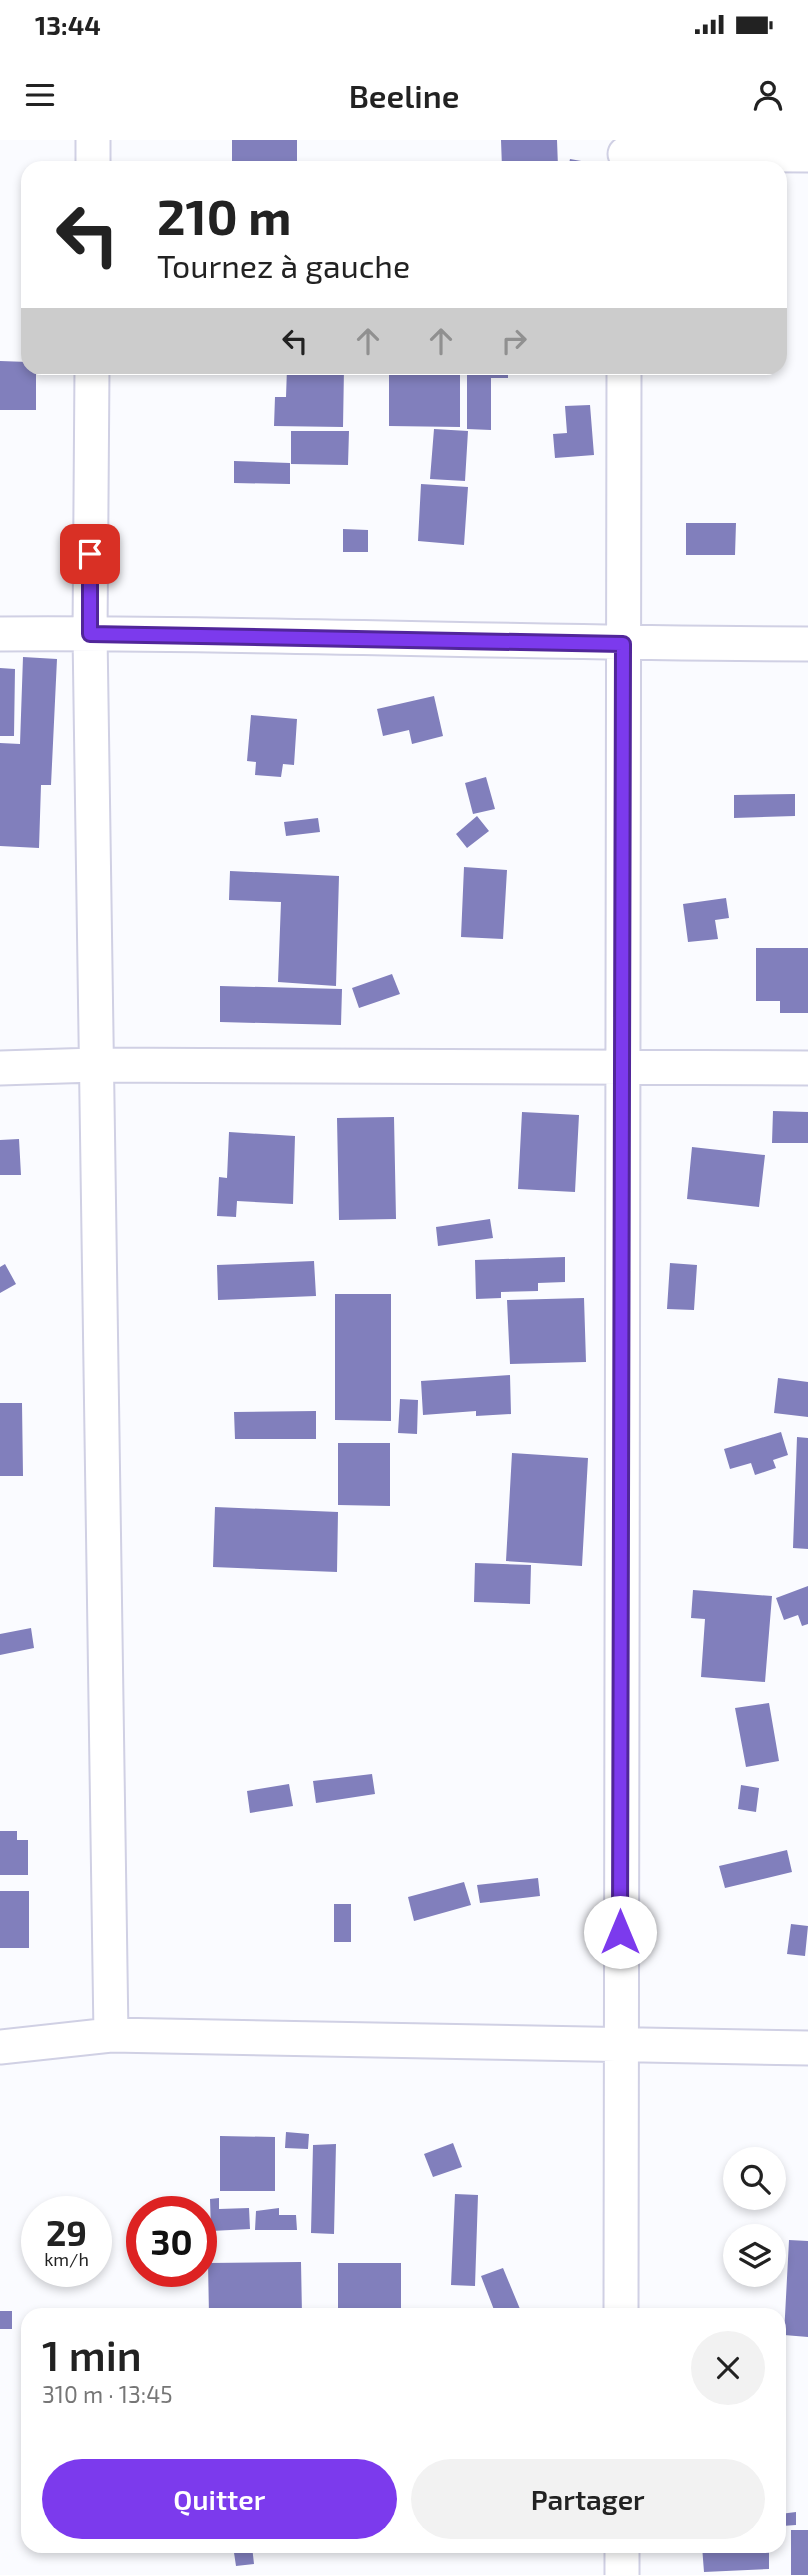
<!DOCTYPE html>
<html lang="fr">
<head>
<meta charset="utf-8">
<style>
  :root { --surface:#fff; --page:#f2f2f2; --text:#222; --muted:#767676; --accent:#7c3aed }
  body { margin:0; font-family:"Exo 2",sans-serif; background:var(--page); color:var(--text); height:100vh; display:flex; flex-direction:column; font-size:26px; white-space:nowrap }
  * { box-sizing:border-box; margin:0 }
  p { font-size:23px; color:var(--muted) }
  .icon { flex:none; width:38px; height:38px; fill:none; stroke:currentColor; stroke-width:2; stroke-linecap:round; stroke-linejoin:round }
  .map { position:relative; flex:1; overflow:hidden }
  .drawer { position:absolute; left:21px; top:2168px; width:765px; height:245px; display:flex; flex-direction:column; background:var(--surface); border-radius:21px; box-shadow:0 4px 10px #0003 }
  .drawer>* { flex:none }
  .hud { position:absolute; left:21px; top:21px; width:766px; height:214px; border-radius:21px; box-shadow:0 4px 10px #0003; background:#fff; color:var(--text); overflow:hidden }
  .tools { position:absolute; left:723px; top:2007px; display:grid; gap:14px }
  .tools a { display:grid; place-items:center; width:63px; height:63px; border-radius:50%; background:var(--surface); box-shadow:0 4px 10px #0003; font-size:35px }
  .speed { position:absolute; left:21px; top:2056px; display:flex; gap:14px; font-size:35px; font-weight:700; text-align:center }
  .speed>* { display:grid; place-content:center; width:91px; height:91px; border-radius:50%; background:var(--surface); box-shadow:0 4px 10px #0003; line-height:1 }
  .speed small { font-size:18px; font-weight:400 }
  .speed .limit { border:10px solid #d22; background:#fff; color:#111 }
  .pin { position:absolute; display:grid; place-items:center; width:60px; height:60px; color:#fff; margin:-30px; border-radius:14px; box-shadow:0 4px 10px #0006 }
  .me { position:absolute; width:77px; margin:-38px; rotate:0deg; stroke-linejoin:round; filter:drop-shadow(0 0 5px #0008) }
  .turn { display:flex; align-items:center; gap:24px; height:147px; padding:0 21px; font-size:32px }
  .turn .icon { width:91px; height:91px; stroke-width:2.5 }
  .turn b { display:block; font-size:49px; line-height:60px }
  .lanes { display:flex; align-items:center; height:66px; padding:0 21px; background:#0003; justify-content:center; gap:35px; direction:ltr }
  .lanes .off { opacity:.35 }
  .round { display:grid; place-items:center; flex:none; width:74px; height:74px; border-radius:37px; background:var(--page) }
  .head { display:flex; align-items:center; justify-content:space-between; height:119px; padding:0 21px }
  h1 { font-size:42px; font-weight:600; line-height:52px }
  .primary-button { display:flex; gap:14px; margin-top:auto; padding:14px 21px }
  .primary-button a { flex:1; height:80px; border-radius:42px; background:var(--accent); color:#fff; font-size:28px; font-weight:600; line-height:80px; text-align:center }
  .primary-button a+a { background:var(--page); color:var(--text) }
  .status { display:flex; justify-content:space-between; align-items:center; height:49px; padding:0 35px; background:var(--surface); direction:ltr }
  .status svg { height:19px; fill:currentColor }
  header { display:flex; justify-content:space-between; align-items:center; height:91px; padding:0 21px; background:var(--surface); font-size:32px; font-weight:600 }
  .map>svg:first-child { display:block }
  .building { fill:#817fbc }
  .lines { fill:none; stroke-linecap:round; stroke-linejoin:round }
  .street-casing { stroke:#d0d0e4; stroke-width:37 }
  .street { stroke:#fff; stroke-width:33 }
  .route-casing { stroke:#51269a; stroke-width:18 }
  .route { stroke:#7c3aed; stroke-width:12 }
</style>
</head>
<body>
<div class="status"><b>13:44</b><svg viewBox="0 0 49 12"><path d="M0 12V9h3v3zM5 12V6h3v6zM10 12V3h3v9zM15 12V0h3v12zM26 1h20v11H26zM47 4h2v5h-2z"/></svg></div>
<header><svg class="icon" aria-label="menu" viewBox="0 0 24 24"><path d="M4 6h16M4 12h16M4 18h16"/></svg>Beeline<svg class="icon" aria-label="person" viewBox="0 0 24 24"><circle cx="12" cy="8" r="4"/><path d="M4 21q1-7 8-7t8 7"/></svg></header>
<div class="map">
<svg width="808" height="2435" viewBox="0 0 808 2435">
  <rect width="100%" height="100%" fill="#fafbff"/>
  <path class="building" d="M 232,0 L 297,0 L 297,28 L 244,28 L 244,21 L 232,22 Z
    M 501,0 L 557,0 L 558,27 L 502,28 Z
    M 570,19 L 598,24 L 597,28 L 568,28 Z
    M 0,221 L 28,222 L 28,228 L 36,228 L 36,270 L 0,270 Z
    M 287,228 L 344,228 L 343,287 L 274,286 L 275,257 L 286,257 Z
    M 389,228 L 460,228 L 460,287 L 389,286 Z
    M 467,228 L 508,228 L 508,238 L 491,238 L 491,290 L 467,289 Z
    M 590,265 L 594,315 L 555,318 L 553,294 L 567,293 L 565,266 Z
    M 434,289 L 468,291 L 465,341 L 430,339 Z
    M 291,291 L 349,291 L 348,325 L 291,324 Z
    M 234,321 L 290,323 L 290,344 L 234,343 Z
    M 421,344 L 468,347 L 464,405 L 418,401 Z
    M 686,383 L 736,383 L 735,415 L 686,415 Z
    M 343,389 L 368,390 L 368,412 L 343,412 Z
    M 23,517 L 57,519 L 51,645 L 41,645 L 39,708 L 0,706 L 0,603 L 20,604 Z
    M 0,528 L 15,529 L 14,596 L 0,596 Z
    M 434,556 L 443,596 L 412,604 L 409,590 L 383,596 L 377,569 Z
    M 251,575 L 297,579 L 294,625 L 283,624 L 281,637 L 255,635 L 256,622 L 247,621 Z
    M 486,637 L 495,669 L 473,674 L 465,643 Z
    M 795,654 L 795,676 L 734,678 L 734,655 Z
    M 477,676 L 489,691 L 467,708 L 456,694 Z
    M 318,678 L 320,692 L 286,696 L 284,682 Z
    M 464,727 L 507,730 L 503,799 L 461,797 Z
    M 230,731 L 339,736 L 336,846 L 278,842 L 281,762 L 229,760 Z
    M 726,758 L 729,778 L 715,780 L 718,799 L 688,802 L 683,764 Z
    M 756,808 L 808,808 L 808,873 L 780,873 L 780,861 L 756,861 Z
    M 392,834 L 400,854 L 359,868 L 352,848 Z
    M 220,846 L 342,849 L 341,885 L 220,882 Z
    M 773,971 L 808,972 L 808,1003 L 772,1003 Z
    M 522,972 L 579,975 L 575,1052 L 518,1049 Z
    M 394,977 L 396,1079 L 339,1080 L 337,978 Z
    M 229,992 L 295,996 L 293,1064 L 237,1061 L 236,1077 L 217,1076 L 219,1037 L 227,1038 Z
    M 19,999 L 21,1035 L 0,1035 L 0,1000 Z
    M 692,1007 L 765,1015 L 759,1067 L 687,1059 Z
    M 490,1079 L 493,1098 L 438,1106 L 436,1087 Z
    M 565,1117 L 565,1142 L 538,1143 L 538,1151 L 501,1152 L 501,1158 L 476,1159 L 475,1120 Z
    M 314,1121 L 316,1156 L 218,1160 L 217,1125 Z
    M 670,1123 L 697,1125 L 694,1170 L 667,1169 Z
    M 5,1124 L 16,1144 L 0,1153 L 0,1127 Z
    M 335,1154 L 391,1154 L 391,1281 L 335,1280 Z
    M 584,1158 L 586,1222 L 510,1224 L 507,1160 Z
    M 510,1235 L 511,1274 L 476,1276 L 476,1271 L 423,1275 L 421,1241 Z
    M 778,1238 L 808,1242 L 808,1277 L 774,1273 Z
    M 400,1259 L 418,1260 L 417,1294 L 398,1293 Z
    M 0,1263 L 22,1263 L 23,1336 L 0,1336 Z
    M 316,1271 L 316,1299 L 235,1299 L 234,1272 Z
    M 781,1292 L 788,1315 L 773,1320 L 776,1328 L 755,1335 L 751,1323 L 730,1329 L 724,1309 Z
    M 797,1297 L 808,1298 L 808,1409 L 793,1408 Z
    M 338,1303 L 390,1303 L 390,1366 L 338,1365 Z
    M 512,1313 L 588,1318 L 582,1426 L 506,1421 Z
    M 215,1367 L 338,1372 L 337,1432 L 213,1427 Z
    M 475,1423 L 531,1425 L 530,1464 L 474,1462 Z
    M 808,1446 L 808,1484 L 802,1486 L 798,1475 L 784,1480 L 776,1458 Z
    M 693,1450 L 772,1456 L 765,1542 L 701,1537 L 705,1479 L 691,1478 Z
    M 31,1488 L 34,1508 L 0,1515 L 0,1494 Z
    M 769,1563 L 779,1621 L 746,1627 L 735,1568 Z
    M 372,1634 L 375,1654 L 316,1663 L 313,1641 Z
    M 289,1644 L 293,1666 L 250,1673 L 247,1651 Z
    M 741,1645 L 759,1648 L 756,1672 L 738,1669 Z
    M 0,1691 L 17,1691 L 17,1700 L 28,1700 L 28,1735 L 0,1735 Z
    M 787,1710 L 792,1732 L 725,1748 L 719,1726 Z
    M 538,1738 L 540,1756 L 480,1763 L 477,1745 Z
    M 464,1742 L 471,1765 L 414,1781 L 408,1757 Z
    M 0,1751 L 29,1751 L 29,1808 L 0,1808 Z
    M 334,1764 L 351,1764 L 351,1802 L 334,1802 Z
    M 791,1784 L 808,1786 L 805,1816 L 787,1814 Z
    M 286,1992 L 309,1994 L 308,2009 L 285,2008 Z
    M 220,1996 L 275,1997 L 275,2051 L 220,2051 Z
    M 453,2003 L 462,2027 L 433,2037 L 424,2014 Z
    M 336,2004 L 334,2094 L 311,2093 L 313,2005 Z
    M 455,2054 L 478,2055 L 475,2146 L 451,2145 Z
    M 219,2058 L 219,2069 L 249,2068 L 250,2089 L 211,2091 L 210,2059 Z
    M 279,2068 L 279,2075 L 296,2075 L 297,2090 L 255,2090 L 256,2071 Z
    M 789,2100 L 808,2101 L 808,2197 L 784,2195 Z
    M 301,2122 L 302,2175 L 209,2175 L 208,2123 Z
    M 338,2123 L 401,2123 L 401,2175 L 338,2175 Z
    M 503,2128 L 520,2169 L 496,2175 L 481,2136 Z
    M 0,2171 L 12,2171 L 12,2189 L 0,2189 Z
    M 796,2372 L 796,2385 L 782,2386 L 780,2374 Z
    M 791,2390 L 808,2390 L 808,2435 L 791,2435 Z
    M 233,2406 L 252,2406 L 254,2424 L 236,2426 Z
    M 401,2406 L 455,2406 L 455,2409 L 401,2411 Z
    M 702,2406 L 769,2406 L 769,2429 L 704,2432 Z"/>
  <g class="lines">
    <g class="street-casing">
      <path id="street" d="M 625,14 L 808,15
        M 93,28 L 93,0
        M 92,228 L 90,494 L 111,1895
        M 0,494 C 269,492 539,504 808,504
        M 0,928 L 95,925 L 808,928
        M 0,1907 L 111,1895 L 808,1908
        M 621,2175 L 624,228
        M 622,2406 L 622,2435"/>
    </g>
    <use href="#street" class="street"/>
  </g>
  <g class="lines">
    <g class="route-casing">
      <path id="route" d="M 90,414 L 90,494 L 623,504 L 620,1792"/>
    </g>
    <use href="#route" class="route"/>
  </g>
</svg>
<div class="tools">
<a><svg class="icon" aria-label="search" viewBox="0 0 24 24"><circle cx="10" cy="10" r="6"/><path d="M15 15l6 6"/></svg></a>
<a><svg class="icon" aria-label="layers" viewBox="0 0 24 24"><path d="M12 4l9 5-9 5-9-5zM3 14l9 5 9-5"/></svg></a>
</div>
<div class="speed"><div>29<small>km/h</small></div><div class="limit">30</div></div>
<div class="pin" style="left:90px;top:414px;background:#d93025"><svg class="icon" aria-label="arrive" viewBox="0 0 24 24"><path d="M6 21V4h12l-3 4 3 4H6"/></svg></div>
<svg class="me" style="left:620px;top:1792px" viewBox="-20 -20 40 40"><circle r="19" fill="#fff"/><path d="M0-13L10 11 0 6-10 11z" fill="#7c3aed"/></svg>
<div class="hud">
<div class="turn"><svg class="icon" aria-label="left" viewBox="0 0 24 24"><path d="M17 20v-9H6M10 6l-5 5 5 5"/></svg><div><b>210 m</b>Tournez à gauche</div></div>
<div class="lanes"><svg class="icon" aria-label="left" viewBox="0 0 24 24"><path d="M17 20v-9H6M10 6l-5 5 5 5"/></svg><svg class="icon off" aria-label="ahead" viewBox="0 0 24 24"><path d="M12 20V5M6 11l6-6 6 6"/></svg><svg class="icon off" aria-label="ahead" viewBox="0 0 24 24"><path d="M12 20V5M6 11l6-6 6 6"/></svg><svg class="icon off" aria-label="right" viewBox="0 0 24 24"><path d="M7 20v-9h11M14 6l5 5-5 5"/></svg></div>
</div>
<section class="drawer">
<div class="head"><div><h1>1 min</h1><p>310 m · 13:45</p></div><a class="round"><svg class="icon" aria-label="close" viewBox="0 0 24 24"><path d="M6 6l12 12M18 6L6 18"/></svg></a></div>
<div class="primary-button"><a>Quitter</a><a>Partager</a></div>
</section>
</div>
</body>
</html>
